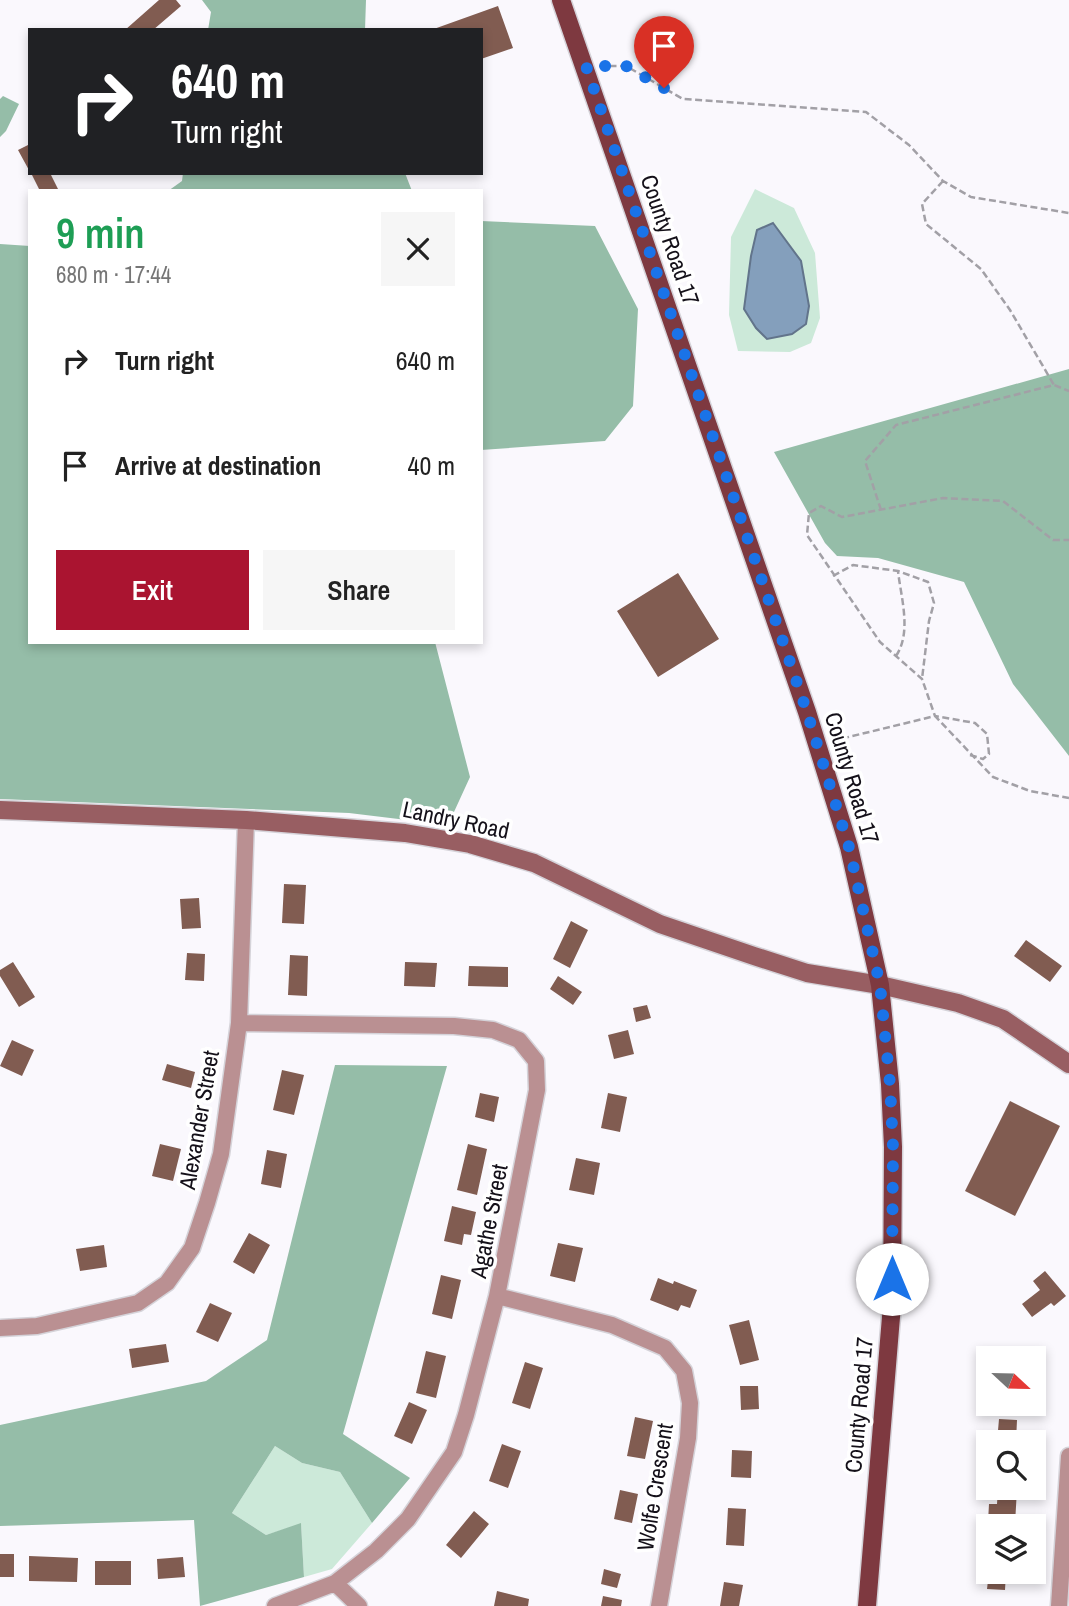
<!DOCTYPE html>
<html lang="en">
<head>
<meta charset="utf-8">
<style>
  :root { --surface:#fff; --page:#f6f6f6; --text:#222; --muted:#767676; --accent:#aa1430 }
  body { margin:0; font-family:"Archivo Narrow",sans-serif; background:var(--page); color:var(--text); height:100vh; display:flex; flex-direction:column; font-size:26px; white-space:nowrap }
  * { box-sizing:border-box; margin:0 }
  p { font-size:23px; color:var(--muted) }
  .icon { flex:none; width:38px; height:38px; fill:none; stroke:currentColor; stroke-width:2; stroke-linecap:round; stroke-linejoin:round }
  .map { position:relative; flex:1; overflow:hidden }
  .panel { position:absolute; left:28px; top:189px; width:455px; height:455px; display:flex; flex-direction:column; background:var(--surface); border-radius:0px; box-shadow:0 4px 10px #0003 }
  .panel>* { flex:none }
  .hud { position:absolute; left:28px; top:28px; width:455px; height:147px; border-radius:0px; box-shadow:0 4px 10px #0003; background:#202124; color:#fff; overflow:hidden }
  .needle { width:46px; rotate:112deg }
  .tools { position:absolute; left:976px; top:1346px; display:grid; gap:14px }
  .tools a { display:grid; place-items:center; width:70px; height:70px; border-radius:0px; background:var(--surface); box-shadow:0 4px 10px #0003; font-size:35px }
  .pin { position:absolute; display:grid; place-items:center; width:60px; height:60px; color:#fff; margin:-72px -30px; border-radius:50% 50% 50% 0; rotate:-45deg; box-shadow:0 0 7px #0007 }
  .pin .icon { rotate:45deg }
  .me { position:absolute; width:77px; margin:-38px; rotate:0deg; stroke-linejoin:round; filter:drop-shadow(0 0 5px #0008) }
  .turn { display:flex; align-items:center; gap:24px; height:147px; padding:0 28px; font-size:32px }
  .turn .icon { width:91px; height:91px; stroke-width:2.5 }
  .turn b { display:block; font-size:49px; line-height:60px }
  .round { display:grid; place-items:center; flex:none; width:74px; height:74px; border-radius:0px; background:var(--page) }
  .head { display:flex; align-items:center; justify-content:space-between; height:119px; padding:0 28px }
  h1 { font-size:42px; font-weight:600; line-height:52px; color:#1e9e55 }
  .action { display:flex; gap:14px; margin-top:auto; padding:14px 28px }
  .action a { flex:1; height:80px; border-radius:0px; background:var(--accent); color:#fff; font-size:28px; font-weight:600; line-height:80px; text-align:center }
  .action a+a { background:var(--page); color:var(--text) }
  ul { padding:0; list-style:none }
  li { display:flex; align-items:center; gap:21px; height:105px; padding:0 28px }
  li div { flex:1 }
  li b { display:block; font-size:26px }
  li em { font-style:normal }
  .map>svg:first-child { display:block }
  .green { fill:#cce9d9 }
  .forest { fill:#95bda8 }
  .water { fill:#849fbc; stroke:#62748b; stroke-width:2 }
  .building { fill:#815c51 }
  .lines { fill:none; stroke-linecap:round; stroke-linejoin:round }
  .street-casing { stroke:#d5d3d9; stroke-width:19 }
  .secondary-casing { stroke:#d5d3d9; stroke-width:21 }
  .primary-casing { stroke:#d5d3d9; stroke-width:21 }
  .path { stroke:#a2a0a6; stroke-width:2.5; stroke-dasharray:7 3.5; stroke-linecap:butt }
  .street { stroke:#ba9092; stroke-width:16 }
  .secondary { stroke:#985e62; stroke-width:18 }
  .primary { stroke:#7e3940; stroke-width:18 }
  .route { stroke:#1a73e8; stroke-width:12; stroke-dasharray:0 21.6 }
  .labels { text-anchor:middle; stroke-width:7; stroke-linejoin:round; paint-order:stroke }
  .street-label { font-size:23px; fill:#141019; stroke:#fff }
</style>
</head>
<body>
<div class="map">
<svg width="1069" height="1606" viewBox="0 0 1069 1606">
  <rect width="100%" height="100%" fill="#faf8fd"/>
  <path class="green" d="M 755,189 L 794,208 L 815,253 L 820,318 L 811,343 L 790,352 L 738,351 L 729,315 L 731,237 Z
    M 275,1446 L 302,1463 L 340,1472 L 372,1523 L 332,1569 L 304,1577 L 301,1524 L 266,1535 L 232,1513 Z"/>
  <path class="forest" d="M 202,0 L 366,0 L 365,30 L 208,30 L 211,12 Z
    M 3,96 L 19,104 L 6,131 L 0,137 L 0,99 Z
    M 183,173 L 405,173 L 412,191 L 168,191 L 182,181 Z
    M 481,221 L 595,226 L 638,309 L 633,406 L 605,441 L 481,450 Z
    M 0,244 L 30,246 L 30,642 L 435,642 L 470,777 L 448,825 L 349,813 L 0,799 Z
    M 1069,369 L 1069,756 L 1013,684 L 964,582 L 878,558 L 837,556 L 825,543 L 774,452 Z
    M 335,1065 L 447,1066 L 343,1434 L 410,1478 L 372,1523 L 340,1472 L 302,1463 L 275,1446 L 232,1513 L 266,1535 L 301,1523 L 304,1577 L 200,1606 L 194,1520 L 0,1526 L 0,1425 L 206,1381 L 267,1340 Z"/>
  <path class="water" d="M 773,223 L 801,261 L 809,306 L 806,324 L 792,334 L 767,339 L 756,328 L 744,309 L 751,256 L 757,230 Z"/>
  <path class="building" d="M 159,0 L 176,0 L 181,6 L 153,30 L 125,30 Z
    M 498,6 L 513,48 L 481,59 L 481,30 L 431,30 Z
    M 30,144 L 30,172 L 18,150 Z
    M 31,173 L 50,173 L 59,191 L 40,191 Z
    M 678,573 L 719,639 L 658,677 L 617,611 Z
    M 284,884 L 306,885 L 304,924 L 282,923 Z
    M 199,898 L 201,928 L 182,929 L 180,899 Z
    M 571,921 L 588,930 L 570,968 L 553,959 Z
    M 1026,940 L 1062,966 L 1050,982 L 1014,956 Z
    M 187,953 L 205,954 L 204,981 L 185,980 Z
    M 290,955 L 308,956 L 307,996 L 288,995 Z
    M 13,962 L 35,997 L 19,1007 L 0,976 L 0,970 Z
    M 405,962 L 437,963 L 435,987 L 404,986 Z
    M 469,966 L 508,967 L 508,987 L 468,986 Z
    M 558,976 L 582,992 L 573,1005 L 550,989 Z
    M 647,1005 L 651,1018 L 636,1022 L 633,1008 Z
    M 628,1030 L 634,1054 L 614,1059 L 608,1035 Z
    M 12,1040 L 34,1050 L 22,1076 L 0,1066 Z
    M 167,1064 L 195,1072 L 191,1088 L 162,1080 Z
    M 282,1070 L 304,1075 L 294,1115 L 273,1110 Z
    M 480,1093 L 499,1097 L 494,1122 L 475,1117 Z
    M 608,1093 L 627,1097 L 620,1132 L 601,1128 Z
    M 1010,1101 L 1060,1126 L 1015,1216 L 965,1191 Z
    M 160,1144 L 181,1149 L 173,1181 L 152,1176 Z
    M 468,1144 L 487,1149 L 477,1195 L 457,1190 Z
    M 267,1150 L 287,1154 L 281,1188 L 261,1184 Z
    M 576,1158 L 600,1163 L 594,1195 L 569,1190 Z
    M 452,1206 L 476,1212 L 471,1235 L 464,1234 L 462,1245 L 444,1241 Z
    M 249,1233 L 270,1245 L 254,1274 L 233,1262 Z
    M 558,1243 L 583,1248 L 575,1282 L 550,1276 Z
    M 104,1245 L 107,1267 L 80,1271 L 76,1249 Z
    M 1045,1271 L 1066,1296 L 1054,1306 L 1051,1303 L 1032,1317 L 1022,1304 L 1040,1290 L 1033,1281 Z
    M 441,1275 L 461,1280 L 452,1319 L 432,1314 Z
    M 658,1278 L 673,1284 L 674,1281 L 697,1290 L 690,1308 L 681,1305 L 678,1311 L 650,1300 Z
    M 210,1303 L 232,1313 L 218,1342 L 196,1332 Z
    M 749,1320 L 759,1360 L 740,1365 L 729,1325 Z
    M 166,1344 L 169,1362 L 132,1368 L 129,1349 Z
    M 426,1351 L 446,1356 L 436,1398 L 416,1393 Z
    M 1010,1353 L 1029,1354 L 1029,1358 L 1010,1358 Z
    M 525,1362 L 543,1368 L 530,1409 L 512,1403 Z
    M 740,1386 L 758,1386 L 759,1409 L 741,1410 Z
    M 409,1402 L 427,1410 L 412,1444 L 394,1436 Z
    M 635,1417 L 653,1421 L 645,1459 L 627,1456 Z
    M 999,1419 L 1017,1420 L 1016,1442 L 997,1442 Z
    M 502,1444 L 521,1451 L 508,1488 L 489,1481 Z
    M 732,1450 L 752,1451 L 751,1478 L 731,1477 Z
    M 998,1488 L 1017,1489 L 1015,1524 L 988,1522 L 989,1504 L 997,1504 Z
    M 620,1490 L 638,1494 L 632,1523 L 614,1519 Z
    M 728,1508 L 746,1509 L 744,1546 L 726,1545 Z
    M 474,1511 L 489,1524 L 461,1558 L 446,1545 Z
    M 0,1554 L 14,1554 L 14,1577 L 0,1577 Z
    M 29,1556 L 78,1558 L 77,1582 L 29,1581 Z
    M 183,1557 L 185,1577 L 158,1579 L 157,1559 Z
    M 95,1561 L 131,1561 L 131,1585 L 95,1585 Z
    M 604,1569 L 621,1574 L 617,1588 L 601,1584 Z
    M 989,1572 L 1006,1572 L 1005,1590 L 987,1589 Z
    M 724,1582 L 743,1585 L 739,1606 L 720,1606 Z
    M 497,1591 L 529,1599 L 528,1606 L 494,1606 Z
    M 603,1596 L 622,1600 L 621,1606 L 601,1606 Z"/>
  <g class="lines">
    <g class="street-casing">
      <path id="street" d="M 239,1023 L 454,1026 L 493,1030 L 519,1040 L 536,1061 L 537,1090 L 497,1296 L 466,1415 L 454,1452 L 408,1519 L 376,1551 L 335,1583 L 275,1606
        M 497,1296 L 612,1325 L 665,1348 L 684,1371 L 690,1403 L 688,1438 L 659,1606
        M 0,1328 L 37,1326 L 138,1303 L 167,1283 L 192,1248 L 207,1203 L 221,1154 L 239,1023 L 246,820
        M 335,1583 L 359,1606
        M 1059,1606 L 1069,1456"/>
    </g>
    <g class="secondary-casing">
      <path id="secondary" d="M 0,810 L 246,820 L 405,833 L 470,844 L 534,863 L 660,924 L 754,956 L 807,973 L 880,985 L 958,1003 L 1003,1019 L 1069,1064"/>
    </g>
    <g class="primary-casing">
      <path id="primary" d="M 561,0 L 807,712 L 849,847 L 880,985 L 890,1084 L 893,1147 L 892,1305 L 867,1606"/>
    </g>
    <path class="path" d="M 599,66 L 626,66 L 683,99 L 866,112 L 909,145 L 943,181 L 971,197 L 1069,213
      M 943,181 L 922,204 L 926,224 L 981,269 L 1010,310 L 1054,385
      M 881,510 L 865,461 L 896,425 L 1054,385 L 1069,391
      M 833,576 L 853,565 L 898,571 L 928,582 L 934,603 L 929,621 L 922,679
      M 896,656 C 912,632 901,598 898,571
      M 832,741 L 935,716 L 993,777 L 1030,791 L 1069,798
      M 970,755 L 983,759 L 989,754 L 987,734 L 975,723 L 935,716 L 922,679 L 880,642 L 807,535 L 809,513 L 821,506 L 842,517 L 943,498 L 1003,501 L 1053,540 L 1069,540"/>
    <use href="#street" class="street"/>
    <use href="#secondary" class="secondary"/>
    <use href="#primary" class="primary"/>
  </g>
  <g class="lines">
    <path class="route" d="M 664,88 L 626,66 L 586,66 L 807,712 L 849,847 L 880,985 L 890,1084 L 893,1147 L 892,1279"/>
  </g>
  <g class="labels">
    <g class="street-label">
      <text transform="translate(670 240) rotate(71)" y="8">County Road 17</text>
      <text transform="translate(852 778) rotate(73)" y="8">County Road 17</text>
      <text transform="translate(456 820) rotate(12)" y="8">Landry Road</text>
      <text transform="translate(199 1120) rotate(-80)" y="8">Alexander Street</text>
      <text transform="translate(489 1221) rotate(-79)" y="8">Agathe Street</text>
      <text transform="translate(859 1405) rotate(-85)" y="8">County Road 17</text>
      <text transform="translate(655 1487) rotate(-81)" y="8">Wolfe Crescent</text>
    </g>
  </g>
</svg>
<div class="tools">
<a><svg class="needle" viewBox="-14 -14 28 28"><path d="M0-13l5 13h-10z" fill="#e53935"/><path d="M0 13l5-13h-10z" fill="#767676"/></svg></a>
<a><svg class="icon" aria-label="search" viewBox="0 0 24 24"><circle cx="10" cy="10" r="6"/><path d="M15 15l6 6"/></svg></a>
<a><svg class="icon" aria-label="layers" viewBox="0 0 24 24"><path d="M12 4l9 5-9 5-9-5zM3 14l9 5 9-5"/></svg></a>
</div>
<div class="pin" style="left:664px;top:88px;background:#d93025"><svg class="icon" aria-label="arrive" viewBox="0 0 24 24"><path d="M6 21V4h12l-3 4 3 4H6"/></svg></div>
<svg class="me" style="left:892px;top:1279px" viewBox="-20 -20 40 40"><circle r="19" fill="#fff"/><path d="M0-13L10 11 0 6-10 11z" fill="#1a73e8"/></svg>
<div class="hud">
<div class="turn"><svg class="icon" aria-label="right" viewBox="0 0 24 24"><path d="M7 20v-9h11M14 6l5 5-5 5"/></svg><div><b>640 m</b>Turn right</div></div>
</div>
<section class="panel">
<div class="head"><div><h1>9 min</h1><p>680 m · 17:44</p></div><a class="round"><svg class="icon" aria-label="close" viewBox="0 0 24 24"><path d="M6 6l12 12M18 6L6 18"/></svg></a></div>
<ul>
<li><svg class="icon" aria-label="right" viewBox="0 0 24 24"><path d="M7 20v-9h11M14 6l5 5-5 5"/></svg><div><b>Turn right</b></div><em>640 m</em></li>
<li><svg class="icon" aria-label="arrive" viewBox="0 0 24 24"><path d="M6 21V4h12l-3 4 3 4H6"/></svg><div><b>Arrive at destination</b></div><em>40 m</em></li>
</ul>
<div class="action"><a>Exit</a><a>Share</a></div>
</section>
</div>
</body>
</html>
